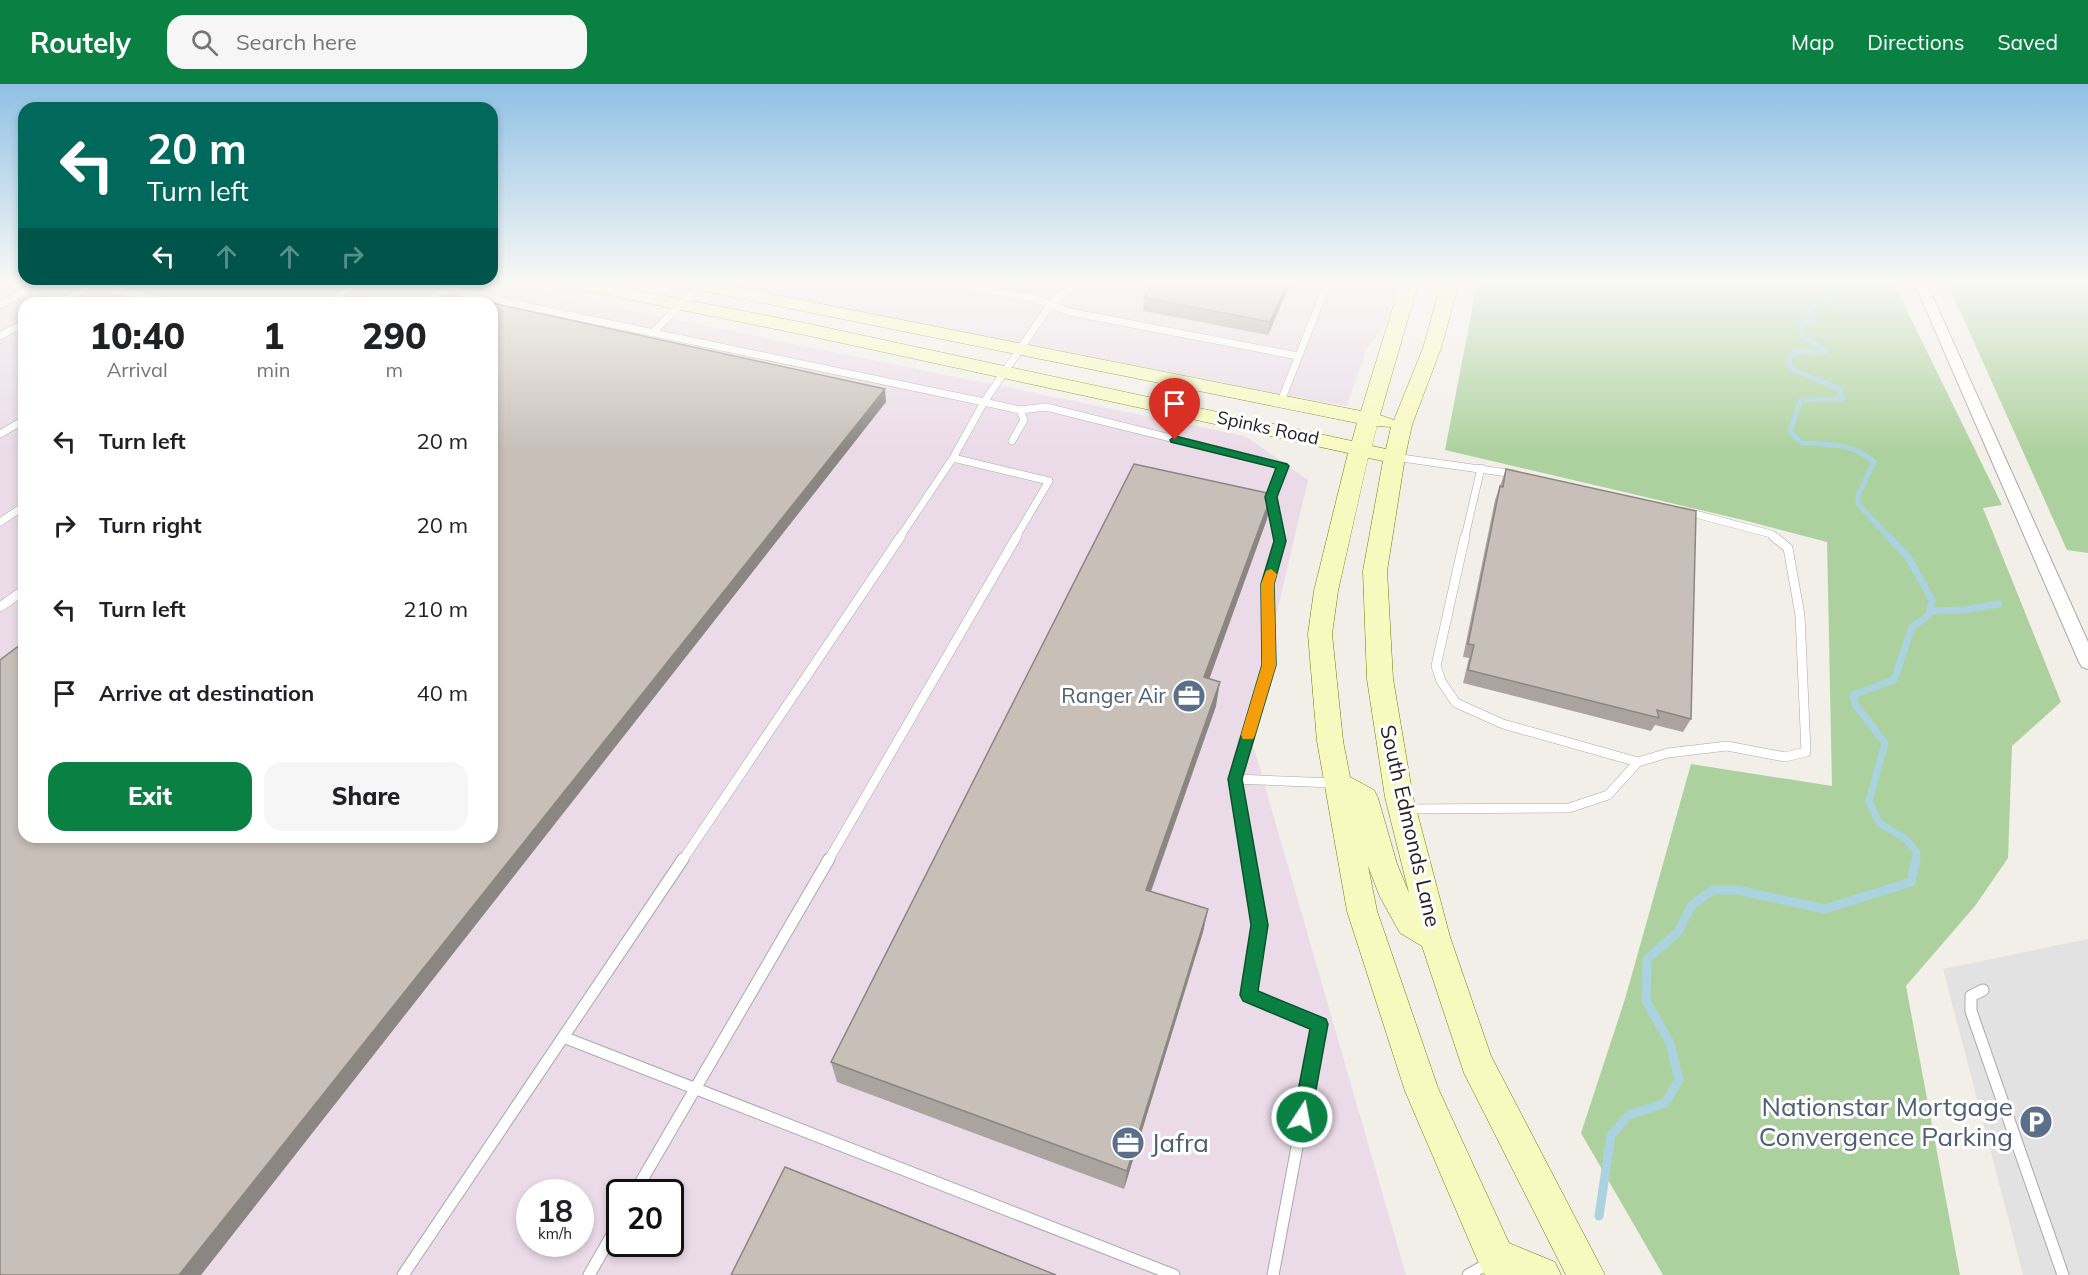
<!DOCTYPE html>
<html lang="en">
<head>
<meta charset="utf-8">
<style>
  :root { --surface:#fff; --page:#f6f6f6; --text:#202124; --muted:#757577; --accent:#0b8043 }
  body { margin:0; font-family:Mulish,sans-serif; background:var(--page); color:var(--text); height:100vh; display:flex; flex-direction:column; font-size:22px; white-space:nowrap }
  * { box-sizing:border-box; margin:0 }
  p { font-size:20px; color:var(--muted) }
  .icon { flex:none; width:33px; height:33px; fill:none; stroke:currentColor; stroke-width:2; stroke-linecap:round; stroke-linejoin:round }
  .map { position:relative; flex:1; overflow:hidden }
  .side { position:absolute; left:18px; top:213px; width:480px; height:546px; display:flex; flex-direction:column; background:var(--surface); border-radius:18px; box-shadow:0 3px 9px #0003 }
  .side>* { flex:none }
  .banner { position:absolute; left:18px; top:18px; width:480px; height:183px; border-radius:18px; box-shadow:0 3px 9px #0003; background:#00695c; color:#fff; overflow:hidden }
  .speed { position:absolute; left:516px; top:1095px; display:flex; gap:12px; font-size:30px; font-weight:700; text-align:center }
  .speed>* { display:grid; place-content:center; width:78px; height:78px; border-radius:50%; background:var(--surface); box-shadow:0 3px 9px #0003; line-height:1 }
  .speed small { font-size:15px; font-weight:400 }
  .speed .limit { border:3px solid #111; border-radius:9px; background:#fff; color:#111 }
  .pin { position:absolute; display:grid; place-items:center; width:51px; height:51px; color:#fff; margin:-62px -26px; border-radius:50% 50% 50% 0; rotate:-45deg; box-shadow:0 0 6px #0007 }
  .pin .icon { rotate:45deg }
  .me { position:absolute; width:66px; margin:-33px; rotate:11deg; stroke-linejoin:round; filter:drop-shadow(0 0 4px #0008) }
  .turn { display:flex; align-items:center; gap:21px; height:126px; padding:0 30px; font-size:27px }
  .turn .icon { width:78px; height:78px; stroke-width:2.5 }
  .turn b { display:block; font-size:42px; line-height:51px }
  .lanes { display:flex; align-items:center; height:57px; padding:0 30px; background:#0003; justify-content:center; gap:30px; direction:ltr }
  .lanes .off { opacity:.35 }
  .eta { display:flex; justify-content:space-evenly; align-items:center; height:102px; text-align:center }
  .eta b { font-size:36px; font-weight:800; line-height:42px }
  .button { display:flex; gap:12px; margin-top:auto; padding:12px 30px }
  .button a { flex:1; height:69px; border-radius:18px; background:var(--accent); color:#fff; font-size:24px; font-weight:800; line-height:69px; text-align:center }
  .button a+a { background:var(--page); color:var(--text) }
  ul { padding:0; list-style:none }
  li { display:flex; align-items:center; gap:18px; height:84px; padding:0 30px }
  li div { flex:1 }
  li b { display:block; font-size:22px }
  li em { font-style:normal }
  header { display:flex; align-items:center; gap:36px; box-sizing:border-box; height:84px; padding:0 30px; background:var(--accent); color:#fff }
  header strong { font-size:28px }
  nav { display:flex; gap:33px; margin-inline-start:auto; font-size:21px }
  .search { width:420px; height:54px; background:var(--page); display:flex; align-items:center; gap:15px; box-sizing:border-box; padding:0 21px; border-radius:18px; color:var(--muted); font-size:22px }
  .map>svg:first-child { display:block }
  .industrial { fill:#ebdbe8; fill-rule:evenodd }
  .forest { fill:#add19e }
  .parking { fill:#e2e2e2 }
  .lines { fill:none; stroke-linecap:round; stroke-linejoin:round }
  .stream-far2 { stroke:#aad3df; stroke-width:5 }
  .stream-far1 { stroke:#aad3df; stroke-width:7 }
  .stream { stroke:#aad3df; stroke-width:9 }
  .service-far2-casing { stroke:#a9a9a9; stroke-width:8 }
  .service-far1-casing { stroke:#a9a9a9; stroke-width:10 }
  .service-casing { stroke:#a9a9a9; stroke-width:13 }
  .minor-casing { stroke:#a9a9a9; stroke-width:2 }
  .secondary-casing { stroke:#707d05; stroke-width:1 }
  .service-far2 { stroke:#fff; stroke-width:7 }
  .service-far1 { stroke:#fff; stroke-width:9 }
  .service { stroke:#fff; stroke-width:11 }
  .minor { fill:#fff; fill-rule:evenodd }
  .secondary { fill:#f7fabf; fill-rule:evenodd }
  .wall { fill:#aba49e }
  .shaded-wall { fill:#8b8681 }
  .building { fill:#c7bfb8; stroke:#8b8681; stroke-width:1.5 }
  .route { fill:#0b8043; stroke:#07532c; stroke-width:1.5 }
  .slow { fill:#f59e0b }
  .labels { text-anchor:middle; stroke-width:6; stroke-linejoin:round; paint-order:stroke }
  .far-street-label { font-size:18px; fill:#222; stroke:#fff }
  .service-label { font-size:21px; fill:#4e5e75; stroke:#fff; text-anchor:end }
  .street-label { font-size:21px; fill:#222; stroke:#fff }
  .near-service-label { font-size:26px; fill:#4e5e75; stroke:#fff; text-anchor:end }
</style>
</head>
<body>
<header>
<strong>Routely</strong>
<div class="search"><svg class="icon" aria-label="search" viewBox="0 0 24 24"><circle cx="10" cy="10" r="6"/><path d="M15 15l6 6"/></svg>Search here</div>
<nav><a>Map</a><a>Directions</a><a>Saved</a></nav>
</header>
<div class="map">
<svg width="2088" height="1191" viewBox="0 0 2088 1191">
  <rect width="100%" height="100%" fill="#f2efe9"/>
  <path class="industrial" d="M 0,200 L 482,200 L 515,203 L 1245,352 L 1308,396 L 1249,647 L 1406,1191 L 0,1191 ZM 24,219 L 492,219 L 492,753 L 24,753 ZM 530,1108 L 580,1108 L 580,1160 L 530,1160 ZM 620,1108 L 670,1108 L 670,1160 L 620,1160 Z
    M 727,200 L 1398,200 L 1387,237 L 1366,266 L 1347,322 L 1249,305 Z"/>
  <path class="forest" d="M 1477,200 L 1894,200 L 2002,421 L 1983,424 L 2061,618 L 2012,662 L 2008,774 L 1975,822 L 1906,902 L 1960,1191 L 1663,1191 L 1581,1049 L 1625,915 L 1691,680 L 1832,702 L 1827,458 L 1743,436 L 1445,366 Z
    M 1948,200 L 2088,200 L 2088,469 L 2067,466 Z"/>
  <path class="parking" d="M 2088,855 L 2088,1191 L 2023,1191 L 1943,885 Z"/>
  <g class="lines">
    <path class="stream-far2" d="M 1840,200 L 1829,218 L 1809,225 L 1814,236 L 1800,240 L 1802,251 L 1826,267 L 1794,268 L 1789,274 L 1792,285 L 1839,305 L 1843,315 L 1801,316 L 1790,347 L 1801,359 C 1828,360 1853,359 1874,378 L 1858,411 L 1858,420 L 1889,453"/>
    <path class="stream-far1" d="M 1888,452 L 1908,473 L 1932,516 L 1929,531 L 1912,543 L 1894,596 L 1853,611 L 1855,620 L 1885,659 L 1869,717 L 1879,739 L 1906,755 L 1917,769 L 1915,777
      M 1930,527 L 1965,526 L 1999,520"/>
    <path class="stream" d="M 1599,1132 L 1611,1051 L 1629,1031 L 1665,1019 L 1679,996 L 1670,959 L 1646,917 L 1647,875 L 1678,848 L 1692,821 L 1713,806 L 1737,806 L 1825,825 L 1911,798 L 1916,775"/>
    <g class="service-far2-casing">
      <path id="service-far2" d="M 960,200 L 1032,214 L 1070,228 L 1298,272
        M 1075,200 L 1050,221 L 984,318 L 1020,326 L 1046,323 L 1283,382 L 1271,413 L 1279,453
        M 60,219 L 94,200 L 171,219
        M 329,219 L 355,200
        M 424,219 L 444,205 L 984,318 L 953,374 L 1049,397 L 1016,453
        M 466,219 L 493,200
        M 0,221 L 37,200
        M 652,249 L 702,200
        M 0,252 L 24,239
        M 1281,317 L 1327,200
        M 0,350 L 24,336
        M 1012,357 L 1024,336 L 1020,326
        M 1394,373 L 1515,390
        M 1684,427 L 1771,450 L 1775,453
        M 0,438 L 24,422
        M 900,453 L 953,374
        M 1465,453 L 1481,384"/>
    </g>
    <g class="service-far1-casing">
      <path id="service-far1" d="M 1465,452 L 1436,582 L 1441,597 L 1456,619 L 1503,640 L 1638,678
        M 0,523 L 24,506
        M 1235,695 L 1334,699
        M 1405,725 L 1569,724 L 1608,711 L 1638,678 L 1668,669 L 1727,662 L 1785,673 L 1806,668 L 1800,531 L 1788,464 L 1773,452
        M 682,777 L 901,452
        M 828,777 L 1017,452
        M 1248,777 L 1235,695 L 1269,581 L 1268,500 L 1280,457 L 1279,452"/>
    </g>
    <g class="service-casing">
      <path id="service" d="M 1248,775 L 1259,841 L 1249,911 L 1320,940 L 1273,1191
        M 1983,906 L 1971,912 L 1971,927 L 2063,1191
        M 563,953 L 1174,1191
        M 635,1108 L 829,775
        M 403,1191 L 683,775
        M 589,1191 L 620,1137
        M 1468,1191 L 1491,1178"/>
    </g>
    <g class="minor-casing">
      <path id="minor" d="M 1915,200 L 1927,200 L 2088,558 L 2088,585 L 2082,583 L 2079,578 Z"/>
    </g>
    <g class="secondary-casing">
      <path id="secondary" d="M 568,200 L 604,200 L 805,239 L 1352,357 L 1357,339 L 694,205 L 688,204 L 685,200 L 721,200 L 1361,327 L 1400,200 L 1418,200 L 1380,331 L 1394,336 L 1423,264 L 1441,200 L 1459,200 L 1441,264 L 1412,341 L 1405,373 L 1387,487 L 1393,595 L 1413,713 L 1450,853 L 1491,972 L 1605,1191 L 1566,1191 L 1464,989 L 1422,862 L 1400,849 L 1380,813 L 1368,782 L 1377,827 L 1438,1004 L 1509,1159 L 1555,1178 L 1561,1191 L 1485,1191 L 1483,1189 L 1405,1007 L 1347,827 L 1317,657 L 1308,550 L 1314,507 L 1348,369 L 805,251 L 577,205 L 571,204 ZM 1377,342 L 1391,343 L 1386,365 L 1372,362 ZM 1368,374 L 1383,377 L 1363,487 L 1367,595 L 1385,713 L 1409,809 L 1397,780 L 1378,714 L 1374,706 L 1350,693 L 1343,657 L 1332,550 L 1338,507 Z"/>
    </g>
    <use href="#service-far2" class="service-far2"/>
    <use href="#service-far1" class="service-far1"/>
    <use href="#service" class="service"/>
    <use href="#minor" class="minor"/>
    <use href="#secondary" class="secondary"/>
  </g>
  <path class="wall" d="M 1290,200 L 1268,251 L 1143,227 L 1144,214 Z
    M 1506,385 L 1691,635 L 1683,648 L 1655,641 L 1651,647 L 1463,599 L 1469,574 L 1463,573 L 1495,416 Z
    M 1272,410 L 1267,435 L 1209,595 L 1216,622 L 1151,808 L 1208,825 L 1203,848 L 1124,1105 L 837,998 L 831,978 Z"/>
  <path class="shaded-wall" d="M 1287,200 L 1290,200 L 1268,251 L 1270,238 Z
    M 885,305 L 886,318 L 201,1191 L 179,1191 Z
    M 1272,410 L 1267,435 L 1201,618 L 1204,593 Z
    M 1220,598 L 1216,622 L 1143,829 L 1146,806 Z
    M 1208,825 L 1203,848 L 1124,1105 L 1127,1087 Z"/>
  <path class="building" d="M 1153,200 L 1287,200 L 1270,238 L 1144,214 Z
    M 477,216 L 491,219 L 473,219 Z
    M 492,219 L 885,305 L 179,1191 L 0,1191 L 0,576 L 24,558 L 24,753 L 492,753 Z
    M 1134,380 L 1272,410 L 1204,593 L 1220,598 L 1146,806 L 1208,825 L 1127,1087 L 831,978 Z
    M 1506,385 L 1696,427 L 1691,635 L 1657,626 L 1659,634 L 1468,586 L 1474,561 L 1468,560 L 1500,402 L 1503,403 Z
    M 785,1083 L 1056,1191 L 731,1191 Z"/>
  <linearGradient id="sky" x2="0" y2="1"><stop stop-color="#8fc0e4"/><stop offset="0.54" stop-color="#f9f8f5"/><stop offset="1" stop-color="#f9f8f5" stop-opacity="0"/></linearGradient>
  <rect width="2088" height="367" fill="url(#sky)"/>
  <path class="route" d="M 1175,352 L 1287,380 L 1289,382 L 1277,413 L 1286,457 L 1274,500 L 1276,581 L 1242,695 L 1268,841 L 1258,907 L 1326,935 L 1328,940 L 1311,1033 L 1309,1039 L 1302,1042 L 1296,1039 L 1293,1033 L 1310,945 L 1243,917 L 1240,911 L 1251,841 L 1228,695 L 1262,581 L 1261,500 L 1274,457 L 1265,413 L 1276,384 L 1171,358 L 1170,356 Z"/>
  <path class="slow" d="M 1271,485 L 1277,490 L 1274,500 L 1276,581 L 1255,651 L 1253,655 L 1243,655 L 1241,651 L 1262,581 L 1261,500 L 1266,487 Z"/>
  <defs>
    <g id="office-disc" transform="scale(1.725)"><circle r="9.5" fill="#5c6f8a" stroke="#fff"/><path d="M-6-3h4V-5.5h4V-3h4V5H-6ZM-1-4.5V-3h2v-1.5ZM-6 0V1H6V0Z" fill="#fff"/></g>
    <g id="parking-disc" transform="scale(1.725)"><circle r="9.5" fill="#5c6f8a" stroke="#fff"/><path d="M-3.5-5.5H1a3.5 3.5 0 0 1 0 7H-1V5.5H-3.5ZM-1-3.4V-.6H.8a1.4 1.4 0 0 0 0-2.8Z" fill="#fff"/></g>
  </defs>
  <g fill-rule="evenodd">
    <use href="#office-disc" x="1189" y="612"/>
    <use href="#parking-disc" x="2036" y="1038"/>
    <use href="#office-disc" x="1128" y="1059"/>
  </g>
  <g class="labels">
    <g class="far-street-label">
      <text transform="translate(1268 344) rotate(12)" y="6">Spinks Road</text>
    </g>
    <g class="service-label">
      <text x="1166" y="619">Ranger Air</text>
    </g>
    <g class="street-label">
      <text transform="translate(1410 742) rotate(77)" y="7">South Edmonds Lane</text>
    </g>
    <g class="near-service-label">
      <text x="2013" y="1032">Nationstar Mortgage<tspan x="2013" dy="30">Convergence Parking</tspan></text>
      <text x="1151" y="1068" text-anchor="start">Jafra</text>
    </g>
  </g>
</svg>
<div class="speed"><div>18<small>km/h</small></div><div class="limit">20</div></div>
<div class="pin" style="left:1175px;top:356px;background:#d93025"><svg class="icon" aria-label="arrive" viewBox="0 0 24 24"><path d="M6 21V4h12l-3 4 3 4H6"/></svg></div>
<svg class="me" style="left:1302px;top:1033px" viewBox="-20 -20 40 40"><circle r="17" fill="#0b8043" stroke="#fff" stroke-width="3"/><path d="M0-11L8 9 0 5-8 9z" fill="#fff"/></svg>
<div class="banner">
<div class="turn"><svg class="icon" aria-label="left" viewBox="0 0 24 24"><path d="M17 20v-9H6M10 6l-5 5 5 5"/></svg><div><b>20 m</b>Turn left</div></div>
<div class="lanes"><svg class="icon" aria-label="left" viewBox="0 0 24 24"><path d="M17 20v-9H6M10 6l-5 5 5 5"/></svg><svg class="icon off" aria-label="ahead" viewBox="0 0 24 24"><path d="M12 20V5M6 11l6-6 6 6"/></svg><svg class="icon off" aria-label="ahead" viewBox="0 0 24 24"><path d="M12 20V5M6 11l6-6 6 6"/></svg><svg class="icon off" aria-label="right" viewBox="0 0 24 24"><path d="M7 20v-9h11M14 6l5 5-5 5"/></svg></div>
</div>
<section class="side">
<div class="eta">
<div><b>10:40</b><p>Arrival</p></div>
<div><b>1</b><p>min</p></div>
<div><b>290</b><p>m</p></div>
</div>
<ul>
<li><svg class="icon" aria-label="left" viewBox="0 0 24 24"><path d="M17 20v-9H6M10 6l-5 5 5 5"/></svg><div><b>Turn left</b></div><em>20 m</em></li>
<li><svg class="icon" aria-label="right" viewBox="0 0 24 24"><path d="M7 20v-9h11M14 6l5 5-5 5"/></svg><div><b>Turn right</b></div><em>20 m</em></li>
<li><svg class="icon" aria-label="left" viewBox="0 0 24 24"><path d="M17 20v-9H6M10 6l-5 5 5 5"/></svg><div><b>Turn left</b></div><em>210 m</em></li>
<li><svg class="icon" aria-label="arrive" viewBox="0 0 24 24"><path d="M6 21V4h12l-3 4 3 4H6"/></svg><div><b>Arrive at destination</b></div><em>40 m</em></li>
</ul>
<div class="button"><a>Exit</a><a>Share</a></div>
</section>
</div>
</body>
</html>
